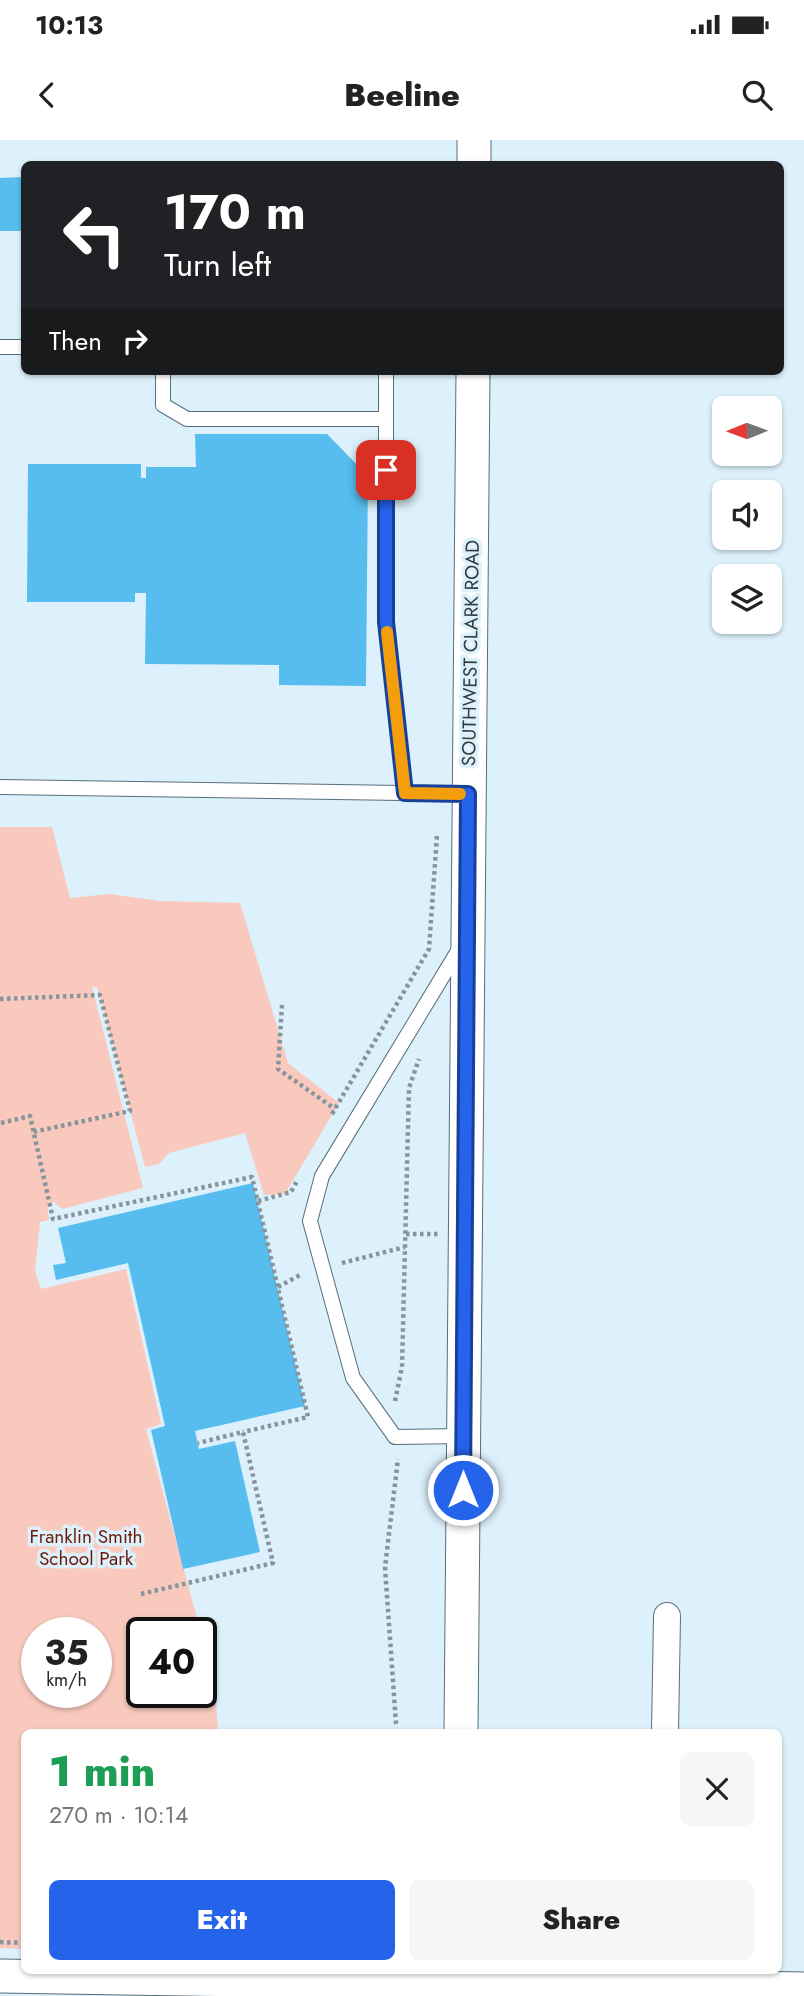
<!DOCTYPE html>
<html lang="en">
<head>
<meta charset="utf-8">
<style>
  :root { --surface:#fff; --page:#f6f6f6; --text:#222; --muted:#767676; --accent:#2563eb }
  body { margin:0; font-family:Jost,sans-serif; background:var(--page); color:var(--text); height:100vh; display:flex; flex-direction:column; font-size:26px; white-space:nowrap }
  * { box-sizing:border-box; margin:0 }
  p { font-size:23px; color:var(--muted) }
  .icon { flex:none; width:38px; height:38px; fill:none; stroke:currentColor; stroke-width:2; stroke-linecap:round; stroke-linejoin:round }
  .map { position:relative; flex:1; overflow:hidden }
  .panel { position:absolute; left:21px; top:1589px; width:761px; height:245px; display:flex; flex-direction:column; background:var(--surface); border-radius:10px; box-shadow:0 2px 5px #0004 }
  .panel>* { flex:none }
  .top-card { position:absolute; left:21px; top:21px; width:763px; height:214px; border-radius:10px; box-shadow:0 2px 5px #0004; background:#202124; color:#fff; overflow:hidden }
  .needle { width:46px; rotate:269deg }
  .buttons { position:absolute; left:712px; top:256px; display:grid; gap:14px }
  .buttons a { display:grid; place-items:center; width:70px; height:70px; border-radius:10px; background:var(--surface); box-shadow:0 2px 5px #0004; font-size:35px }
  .speed { position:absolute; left:21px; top:1477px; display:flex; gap:14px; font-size:35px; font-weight:700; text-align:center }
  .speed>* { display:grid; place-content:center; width:91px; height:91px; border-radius:50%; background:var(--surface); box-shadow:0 2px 5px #0004; line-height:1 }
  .speed small { font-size:18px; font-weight:400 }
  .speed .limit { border:4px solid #111; border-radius:10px; background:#fff; color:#111 }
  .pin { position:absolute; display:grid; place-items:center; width:60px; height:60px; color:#fff; margin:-30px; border-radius:14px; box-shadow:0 4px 10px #0006 }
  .me { position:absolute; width:77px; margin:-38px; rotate:0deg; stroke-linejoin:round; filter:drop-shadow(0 0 5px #0008) }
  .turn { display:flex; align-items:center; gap:24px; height:147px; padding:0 28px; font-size:32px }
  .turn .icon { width:91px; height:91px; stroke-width:2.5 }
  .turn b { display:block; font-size:49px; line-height:60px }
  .then { display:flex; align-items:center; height:66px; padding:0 28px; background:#0003; gap:14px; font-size:26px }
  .round { display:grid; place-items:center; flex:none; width:74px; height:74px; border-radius:10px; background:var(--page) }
  .overview { display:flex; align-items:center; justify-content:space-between; height:119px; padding:0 28px }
  h1 { font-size:42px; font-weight:800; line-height:52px; color:#1e9e55 }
  .primary-button { display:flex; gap:14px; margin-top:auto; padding:14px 28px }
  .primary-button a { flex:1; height:80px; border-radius:10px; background:var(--accent); color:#fff; font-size:28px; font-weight:800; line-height:80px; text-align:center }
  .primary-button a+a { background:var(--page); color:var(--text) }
  .status { display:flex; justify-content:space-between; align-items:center; height:49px; padding:0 35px; background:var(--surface); direction:ltr }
  .status svg { height:19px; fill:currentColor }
  header { display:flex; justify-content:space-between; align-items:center; height:91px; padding:0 28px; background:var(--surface); font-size:32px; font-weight:800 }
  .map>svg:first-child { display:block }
  .green { fill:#f9c9bd; fill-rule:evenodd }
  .building { fill:#56bdee }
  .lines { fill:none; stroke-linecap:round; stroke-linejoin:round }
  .service-casing { stroke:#586e7a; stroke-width:16 }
  .minor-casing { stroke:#586e7a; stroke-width:28 }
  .tertiary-casing { stroke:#586e7a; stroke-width:35 }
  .path { stroke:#86959c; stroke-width:4.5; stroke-dasharray:3.5 3.5; stroke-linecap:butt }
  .service { stroke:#fff; stroke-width:14 }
  .minor { stroke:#fff; stroke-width:26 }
  .tertiary { stroke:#fff; stroke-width:33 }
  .route-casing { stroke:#184099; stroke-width:18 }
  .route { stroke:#2563eb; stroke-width:12 }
  .slow { stroke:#f59e0b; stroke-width:12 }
  .labels { text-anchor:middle; stroke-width:7; stroke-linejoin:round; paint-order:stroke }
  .street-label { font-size:19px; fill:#323c41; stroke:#ddf1fc }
  .park-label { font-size:19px; fill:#6b1906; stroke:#ddf1fc }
</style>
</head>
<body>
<div class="status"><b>10:13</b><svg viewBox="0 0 49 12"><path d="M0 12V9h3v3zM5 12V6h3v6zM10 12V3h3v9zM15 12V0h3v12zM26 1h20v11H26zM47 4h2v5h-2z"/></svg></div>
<header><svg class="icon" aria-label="back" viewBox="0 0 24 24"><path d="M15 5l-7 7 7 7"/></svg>Beeline<svg class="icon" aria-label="search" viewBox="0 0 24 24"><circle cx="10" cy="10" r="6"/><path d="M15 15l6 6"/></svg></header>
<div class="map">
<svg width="804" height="1856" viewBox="0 0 804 1856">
  <rect width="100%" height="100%" fill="#ddf1fc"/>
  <path class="green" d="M 0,687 L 52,687 L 70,758 L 109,754 L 160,761 L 240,763 L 288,923 L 339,963 L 285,1054 L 264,1055 L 245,993 L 169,1013 L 159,1024 L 145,1027 L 97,847 L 92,847 L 143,1048 L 62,1069 L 54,1062 L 47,1064 L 49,1080 L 40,1082 L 35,1131 L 41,1149 L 126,1129 L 161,1284 L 146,1289 L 201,1493 L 142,1493 L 142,1552 L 201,1552 L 201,1495 L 215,1549 L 218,1592 L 24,1592 L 24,1809 L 0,1808 ZM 37,1493 L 96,1493 L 96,1552 L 37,1552 Z"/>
  <path class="building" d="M 24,37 L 24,91 L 0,91 L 0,38 Z
    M 195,294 L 327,294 L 368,336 L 366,546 L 279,545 L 279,525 L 145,524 L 146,453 L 135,453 L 135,462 L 27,462 L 28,324 L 141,324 L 141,338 L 146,338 L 146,327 L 196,327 Z
    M 253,1043 L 305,1266 L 195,1291 L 199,1309 L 235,1301 L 260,1412 L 183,1429 L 151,1290 L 165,1286 L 128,1123 L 56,1140 L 53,1125 L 66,1123 L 58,1088 Z"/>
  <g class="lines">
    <g class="service-casing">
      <path id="service" d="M 0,207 L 24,207
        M 163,231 L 163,265 L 187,279 L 386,279
        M 386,231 L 386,482 L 405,653
        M 0,647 L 468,654
        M 461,806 L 322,1036 L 310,1081 L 353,1238 L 395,1297 L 464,1296"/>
    </g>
    <g class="minor-casing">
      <path id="minor" d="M 665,1592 L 667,1476"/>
    </g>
    <g class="tertiary-casing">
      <path id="tertiary" d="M 474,24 L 474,0
        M 461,1592 L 473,231
        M 0,1836 L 804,1849"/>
    </g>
    <path class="path" d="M 0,859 L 100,855 L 130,971 L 33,992
      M 282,865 L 278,929 L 335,969
      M 332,974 L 429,809 L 437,695
      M 1,983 L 30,976 L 53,1079 L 252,1037 L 308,1277 L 243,1292
      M 258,1061 L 291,1052 L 297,1041
      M 406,1094 L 438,1094
      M 342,1123 L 405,1107
      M 278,1147 L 300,1135
      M 395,1261 L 402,1227 L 409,948 L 419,919
      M 141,1454 L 273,1423 L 243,1292 L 198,1303
      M 396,1584 L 385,1427 L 398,1319
      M 0,1802 L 24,1803"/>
    <use href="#service" class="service"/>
    <use href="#minor" class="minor"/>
    <use href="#tertiary" class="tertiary"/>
  </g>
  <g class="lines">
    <g class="route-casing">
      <path id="route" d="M 386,330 L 386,482 L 405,653 L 468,654 L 463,1350"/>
    </g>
    <use href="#route" class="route"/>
    <path class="slow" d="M 387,492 L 405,653 L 460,654"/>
  </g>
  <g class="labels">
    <g class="street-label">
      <text transform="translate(470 513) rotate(-89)" y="7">SOUTHWEST CLARK ROAD</text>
    </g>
    <g class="park-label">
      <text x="86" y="1403">Franklin Smith<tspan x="86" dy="22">School Park</tspan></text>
    </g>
  </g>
</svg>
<div class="buttons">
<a><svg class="needle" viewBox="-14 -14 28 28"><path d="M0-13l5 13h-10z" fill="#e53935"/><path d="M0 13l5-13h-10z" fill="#767676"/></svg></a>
<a><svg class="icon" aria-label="sound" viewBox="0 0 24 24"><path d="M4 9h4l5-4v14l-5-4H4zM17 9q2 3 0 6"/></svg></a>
<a><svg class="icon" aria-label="layers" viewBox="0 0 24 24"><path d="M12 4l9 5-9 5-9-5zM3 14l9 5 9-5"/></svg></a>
</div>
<div class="speed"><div>35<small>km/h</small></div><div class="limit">40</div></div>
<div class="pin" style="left:386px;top:330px;background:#d93025"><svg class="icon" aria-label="arrive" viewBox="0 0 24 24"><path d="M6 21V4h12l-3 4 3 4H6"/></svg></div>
<svg class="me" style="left:463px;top:1350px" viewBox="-20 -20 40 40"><circle r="17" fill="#2563eb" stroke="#fff" stroke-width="3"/><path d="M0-11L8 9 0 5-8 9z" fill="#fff"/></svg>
<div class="top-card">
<div class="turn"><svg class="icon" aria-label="left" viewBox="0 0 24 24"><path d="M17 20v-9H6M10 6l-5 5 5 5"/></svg><div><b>170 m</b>Turn left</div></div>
<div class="then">Then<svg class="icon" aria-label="right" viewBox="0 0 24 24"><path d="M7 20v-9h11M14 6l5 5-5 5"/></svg></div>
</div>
<section class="panel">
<div class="overview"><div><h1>1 min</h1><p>270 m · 10:14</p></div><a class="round"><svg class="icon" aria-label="close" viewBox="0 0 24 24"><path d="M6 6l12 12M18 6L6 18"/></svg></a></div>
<div class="primary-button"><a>Exit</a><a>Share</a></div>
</section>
</div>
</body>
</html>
